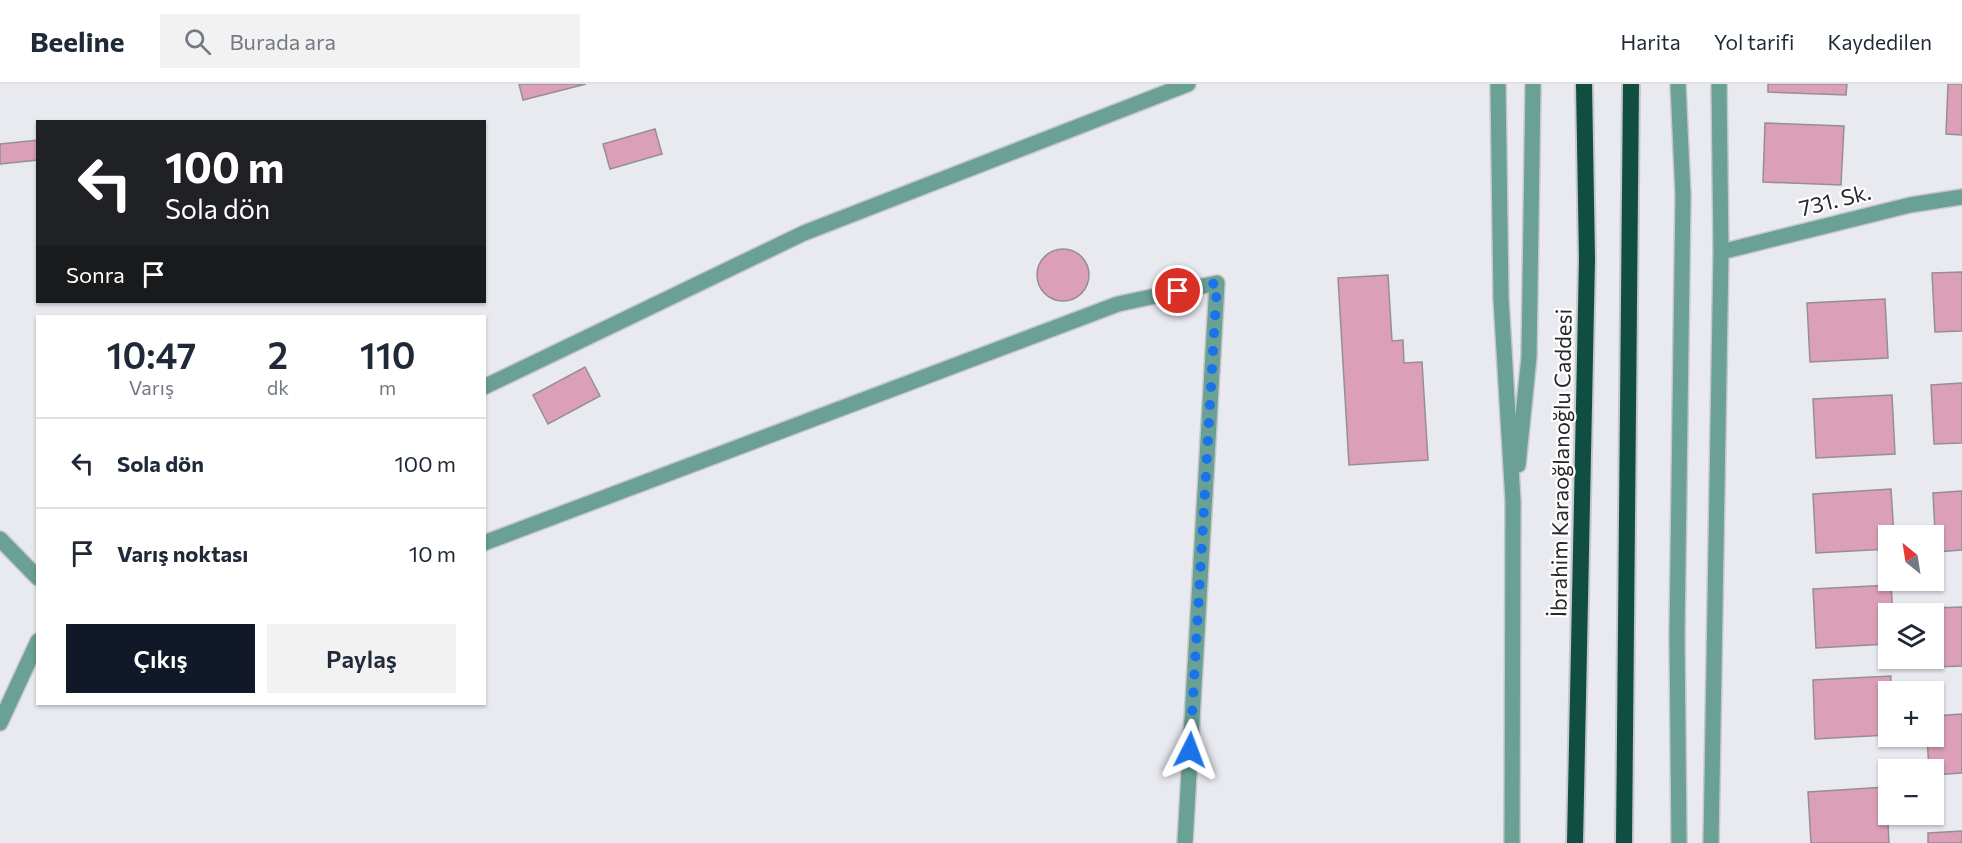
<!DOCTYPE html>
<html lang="tr">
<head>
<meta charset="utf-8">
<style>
  :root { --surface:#fff; --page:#f2f2f3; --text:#1f2937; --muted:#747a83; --line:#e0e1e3; --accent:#111827 }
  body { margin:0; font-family:Commissioner,sans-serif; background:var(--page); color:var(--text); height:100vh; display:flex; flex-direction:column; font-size:22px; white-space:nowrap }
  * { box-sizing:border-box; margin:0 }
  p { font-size:20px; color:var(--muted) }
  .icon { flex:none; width:33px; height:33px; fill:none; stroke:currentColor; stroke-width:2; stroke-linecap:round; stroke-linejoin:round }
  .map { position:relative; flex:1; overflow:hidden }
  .details { position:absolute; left:36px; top:231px; width:450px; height:390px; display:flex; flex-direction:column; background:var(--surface); border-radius:0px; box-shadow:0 2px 4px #0004 }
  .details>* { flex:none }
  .hud { position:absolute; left:36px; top:36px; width:450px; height:183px; border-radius:0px; box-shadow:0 2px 4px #0004; background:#202124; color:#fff; overflow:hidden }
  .needle { width:39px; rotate:330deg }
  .fabs { position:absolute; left:1878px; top:441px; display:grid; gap:12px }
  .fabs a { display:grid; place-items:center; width:66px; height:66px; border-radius:0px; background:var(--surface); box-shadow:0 2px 4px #0004; font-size:30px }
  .pin { position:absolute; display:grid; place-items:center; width:51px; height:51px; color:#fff; margin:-26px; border:3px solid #fff; border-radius:50%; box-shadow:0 2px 6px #0007 }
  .me { position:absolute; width:66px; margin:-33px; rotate:3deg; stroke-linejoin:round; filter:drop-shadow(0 0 4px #0008) }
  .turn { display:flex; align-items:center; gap:21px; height:126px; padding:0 30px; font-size:27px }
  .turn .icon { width:78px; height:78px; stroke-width:2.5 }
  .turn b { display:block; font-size:42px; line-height:51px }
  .then { display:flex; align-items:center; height:57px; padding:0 30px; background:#0003; gap:12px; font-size:22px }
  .eta { display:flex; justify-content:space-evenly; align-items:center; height:102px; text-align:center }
  .eta b { font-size:36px; font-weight:600; line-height:42px }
  .action { display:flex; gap:12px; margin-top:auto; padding:12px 30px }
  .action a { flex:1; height:69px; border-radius:0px; background:var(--accent); color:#fff; font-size:24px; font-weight:600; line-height:69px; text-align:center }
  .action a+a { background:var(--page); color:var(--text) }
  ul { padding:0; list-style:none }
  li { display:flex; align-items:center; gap:18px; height:90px; padding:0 30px; border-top:2px solid var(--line) }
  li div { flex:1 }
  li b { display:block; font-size:22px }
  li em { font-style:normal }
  header { display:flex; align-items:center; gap:36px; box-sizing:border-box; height:84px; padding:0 30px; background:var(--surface); border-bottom:2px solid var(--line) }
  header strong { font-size:28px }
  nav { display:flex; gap:33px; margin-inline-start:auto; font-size:21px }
  .search { width:420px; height:54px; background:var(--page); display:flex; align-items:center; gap:15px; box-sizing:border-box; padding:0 21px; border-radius:0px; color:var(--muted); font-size:22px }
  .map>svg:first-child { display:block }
  .building { fill:#db9fb8; stroke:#958f91; stroke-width:1.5 }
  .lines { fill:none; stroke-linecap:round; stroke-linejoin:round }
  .service-casing { stroke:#c6c7cc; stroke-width:18 }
  .minor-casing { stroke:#c6c7cc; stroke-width:18 }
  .tertiary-casing { stroke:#c6c7cc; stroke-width:18 }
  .trunk-casing { stroke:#c6c7cc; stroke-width:20 }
  .service { stroke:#6aa194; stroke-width:15 }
  .minor { stroke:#6aa194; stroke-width:15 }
  .tertiary { stroke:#6aa194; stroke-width:15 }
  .trunk { stroke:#114e42; stroke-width:16 }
  .route { stroke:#1a73e8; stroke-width:10; stroke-dasharray:0 18 }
  .labels { text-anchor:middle; stroke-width:4.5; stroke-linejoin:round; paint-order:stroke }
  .street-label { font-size:22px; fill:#28282a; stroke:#fff }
</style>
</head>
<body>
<header>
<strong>Beeline</strong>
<div class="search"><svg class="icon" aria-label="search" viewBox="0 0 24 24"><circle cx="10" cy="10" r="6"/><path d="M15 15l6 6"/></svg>Burada ara</div>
<nav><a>Harita</a><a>Yol tarifi</a><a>Kaydedilen</a></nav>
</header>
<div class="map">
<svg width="1962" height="759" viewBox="0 0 1962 759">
  <rect width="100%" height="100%" fill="#e9eaf0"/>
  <path class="building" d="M 519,0 L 586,0 L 523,16 Z
    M 1768,0 L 1847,0 L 1846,11 L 1768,8 Z
    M 1948,0 L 1962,0 L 1962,51 L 1946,50 Z
    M 1765,39 L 1844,42 L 1841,101 L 1763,98 Z
    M 655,45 L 662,70 L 610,85 L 603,60 Z
    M 38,56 L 38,76 L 0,80 L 0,60 Z
    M1037 191a26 26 0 1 1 52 0a26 26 0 1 1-52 0Z
    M 1962,188 L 1962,247 L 1935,248 L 1932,189 Z
    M 1388,191 L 1392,257 L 1403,256 L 1404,279 L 1422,278 L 1428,376 L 1349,381 L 1338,194 Z
    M 1885,215 L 1888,274 L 1810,278 L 1807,219 Z
    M 585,283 L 600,312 L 548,340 L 533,311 Z
    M 1962,299 L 1962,359 L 1934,360 L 1931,301 Z
    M 1892,311 L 1895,370 L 1816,374 L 1813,315 Z
    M 1891,405 L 1894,452 L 1888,452 L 1888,465 L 1816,469 L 1813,410 Z
    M 1962,407 L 1962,466 L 1936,468 L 1933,409 Z
    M 1891,501 L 1893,530 L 1888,530 L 1888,560 L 1816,564 L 1813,505 Z
    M 1962,523 L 1962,582 L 1936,583 L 1933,524 Z
    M 1891,592 L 1888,651 L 1815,655 L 1813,596 Z
    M 1962,630 L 1962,689 L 1934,691 L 1934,686 L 1929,686 L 1927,652 L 1934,652 L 1934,632 Z
    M 1886,703 L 1889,759 L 1811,759 L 1808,708 Z
    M 1962,747 L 1962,759 L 1928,759 L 1928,749 Z"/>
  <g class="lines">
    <g class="service-casing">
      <path id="service" d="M 484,303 L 804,149 L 1188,0"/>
    </g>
    <g class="minor-casing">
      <path id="minor" d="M 1498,0 L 1501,215 L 1513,417 L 1512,759
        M 1721,168 L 1910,121 L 1962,113
        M 1518,381 L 1529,273 L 1533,0
        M 0,455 L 38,494
        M 484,459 L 1118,220 L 1217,199 L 1185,759
        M 0,639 L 38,557
        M 1711,759 L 1721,168 L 1719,0"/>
    </g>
    <g class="tertiary-casing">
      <path id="tertiary" d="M 1678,0 L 1683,111 L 1677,551 L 1679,759"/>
    </g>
    <g class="trunk-casing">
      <path id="trunk" d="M 1575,759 L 1587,175 L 1584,0
        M 1624,759 L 1631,0"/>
    </g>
    <use href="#service" class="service"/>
    <use href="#minor" class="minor"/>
    <use href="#tertiary" class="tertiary"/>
    <use href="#trunk" class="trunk"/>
  </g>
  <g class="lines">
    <path class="route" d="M 1178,207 L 1217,199 L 1190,666"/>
  </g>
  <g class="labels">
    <g class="street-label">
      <text transform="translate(1835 116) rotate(-14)" y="8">731. Sk.</text>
      <text transform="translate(1561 379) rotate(-89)" y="8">İbrahim Karaoğlanoğlu Caddesi</text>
    </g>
  </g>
</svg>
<div class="fabs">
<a><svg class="needle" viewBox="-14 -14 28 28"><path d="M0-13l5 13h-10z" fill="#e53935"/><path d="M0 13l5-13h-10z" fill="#747a83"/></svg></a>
<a><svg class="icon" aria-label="layers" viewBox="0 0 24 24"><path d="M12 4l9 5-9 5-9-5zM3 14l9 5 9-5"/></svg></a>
<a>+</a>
<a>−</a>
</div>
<div class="pin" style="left:1178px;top:207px;background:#d93025"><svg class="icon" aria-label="arrive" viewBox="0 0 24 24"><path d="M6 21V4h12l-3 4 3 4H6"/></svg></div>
<svg class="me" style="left:1190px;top:666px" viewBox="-20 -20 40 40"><path d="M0-17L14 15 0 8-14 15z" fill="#1a73e8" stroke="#fff" stroke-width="4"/></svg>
<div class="hud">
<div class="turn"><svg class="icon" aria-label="left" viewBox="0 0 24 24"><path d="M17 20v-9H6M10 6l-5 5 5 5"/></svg><div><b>100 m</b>Sola dön</div></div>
<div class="then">Sonra<svg class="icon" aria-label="arrive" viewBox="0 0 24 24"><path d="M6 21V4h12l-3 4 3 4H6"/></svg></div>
</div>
<section class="details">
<div class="eta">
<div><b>10:47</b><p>Varış</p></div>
<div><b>2</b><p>dk</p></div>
<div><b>110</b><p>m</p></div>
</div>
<ul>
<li><svg class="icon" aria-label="left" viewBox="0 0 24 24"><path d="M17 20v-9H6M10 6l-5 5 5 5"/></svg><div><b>Sola dön</b></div><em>100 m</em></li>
<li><svg class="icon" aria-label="arrive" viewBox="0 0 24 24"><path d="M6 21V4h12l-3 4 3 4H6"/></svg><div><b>Varış noktası</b></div><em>10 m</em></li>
</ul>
<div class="action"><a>Çıkış</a><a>Paylaş</a></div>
</section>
</div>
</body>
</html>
